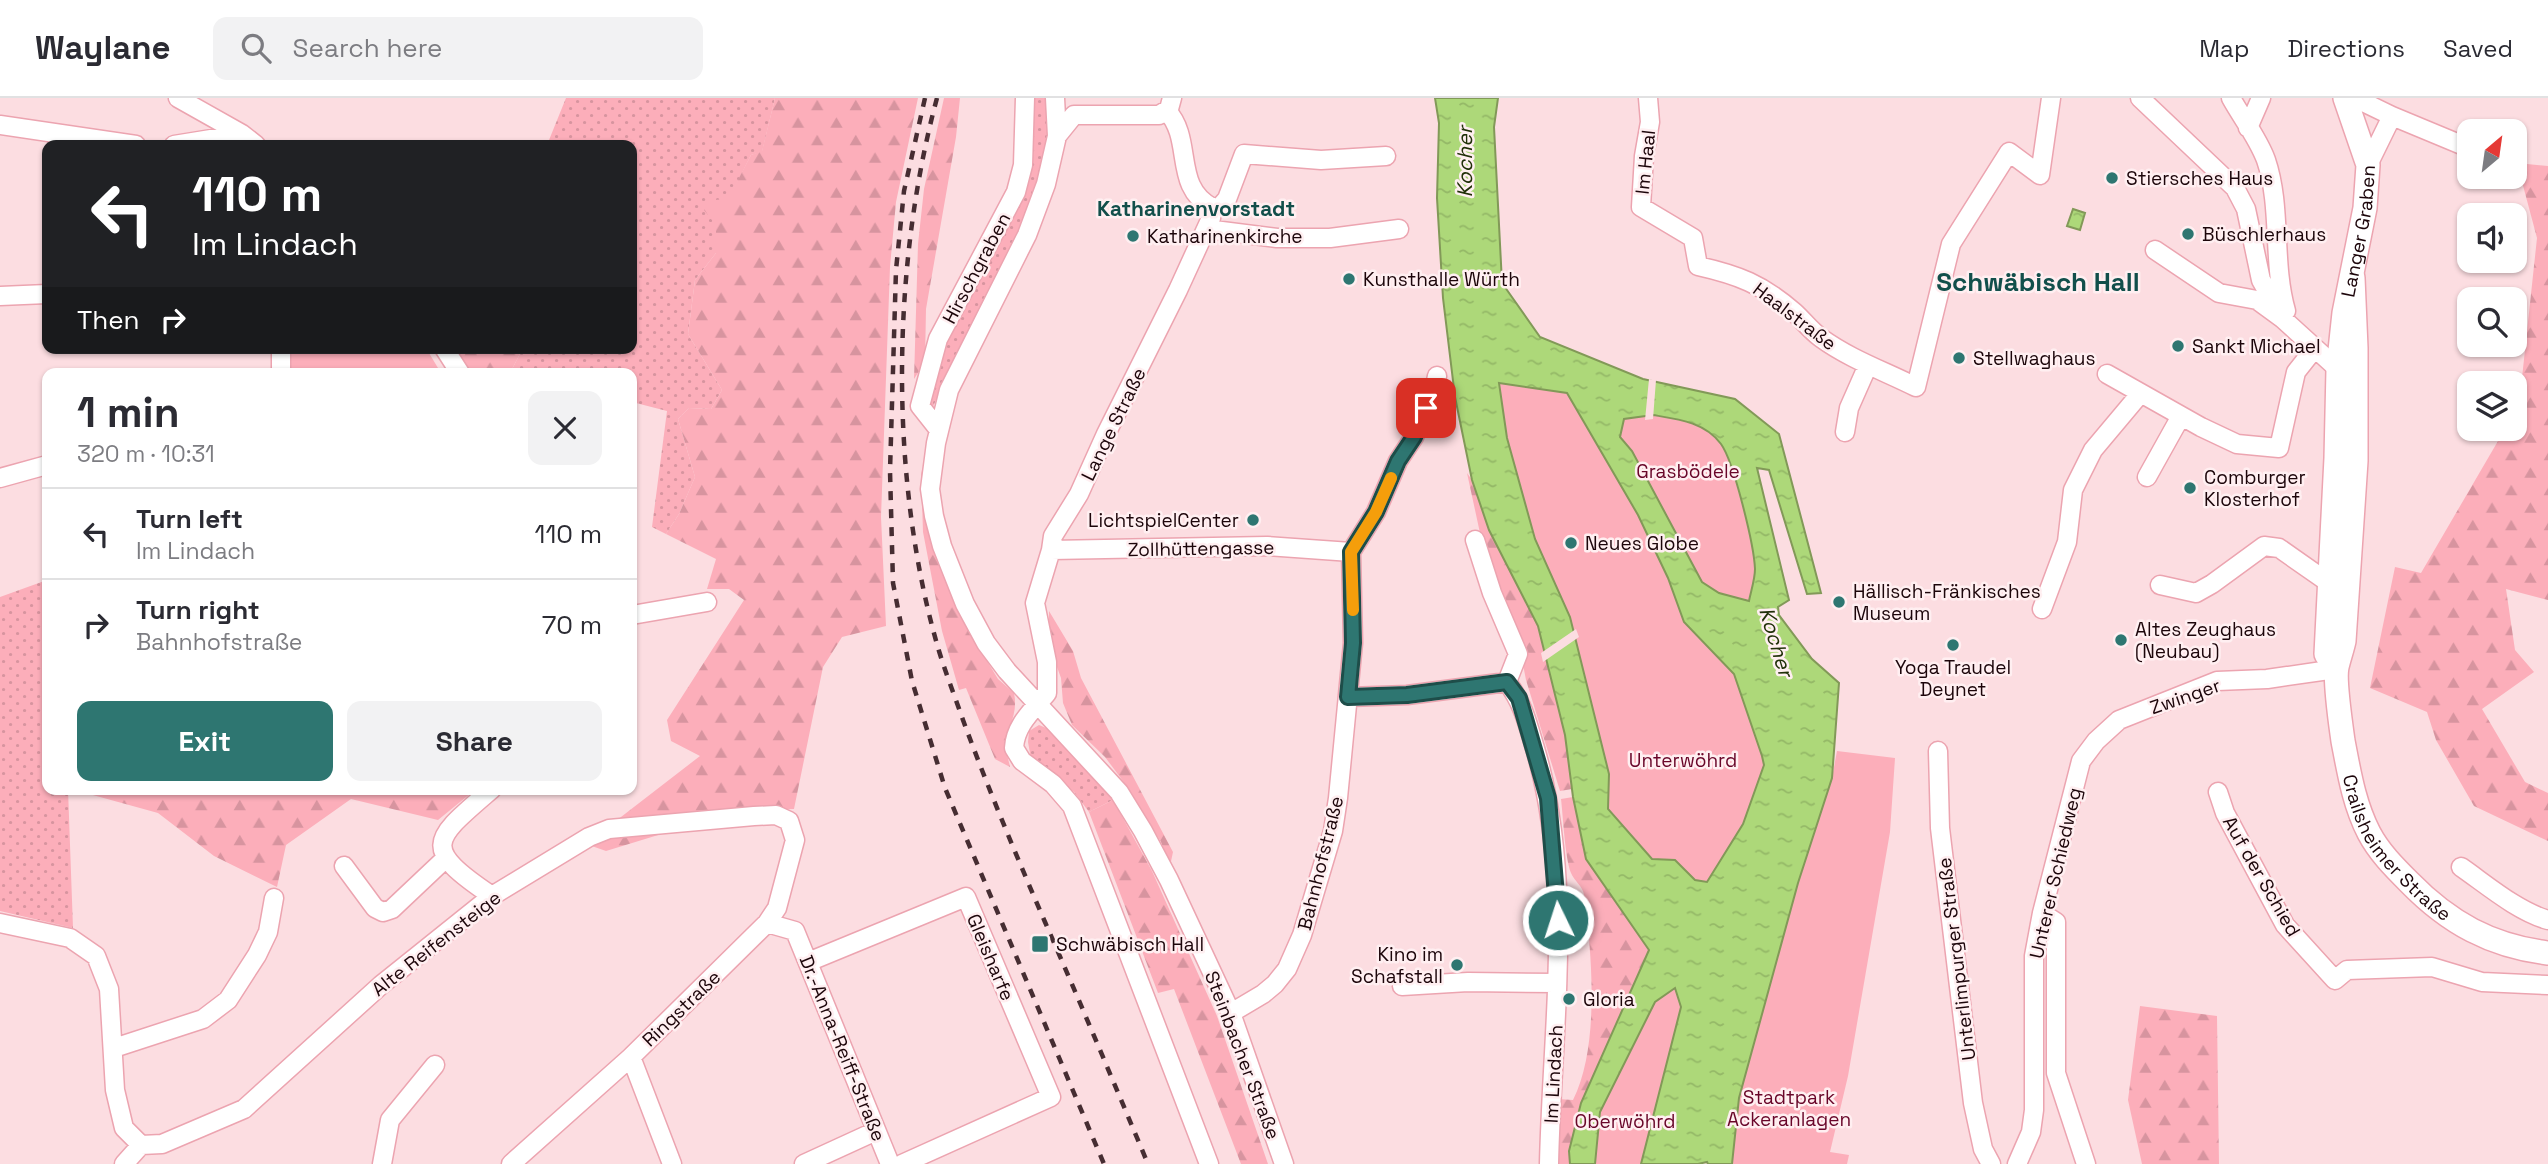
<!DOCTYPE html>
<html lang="en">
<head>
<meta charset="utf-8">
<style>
  :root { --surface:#fff; --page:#f2f2f3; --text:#2b2b33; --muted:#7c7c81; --line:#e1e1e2; --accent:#2e7671 }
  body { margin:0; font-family:"Space Grotesk",sans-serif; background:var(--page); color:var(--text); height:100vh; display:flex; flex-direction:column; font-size:26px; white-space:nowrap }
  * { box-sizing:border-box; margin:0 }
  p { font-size:23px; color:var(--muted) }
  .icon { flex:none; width:38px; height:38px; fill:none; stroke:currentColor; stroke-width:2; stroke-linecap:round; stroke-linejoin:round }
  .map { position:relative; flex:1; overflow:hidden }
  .side { position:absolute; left:42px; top:270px; width:595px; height:427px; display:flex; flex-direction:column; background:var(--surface); border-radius:14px; box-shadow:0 2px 5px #0004 }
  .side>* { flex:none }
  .top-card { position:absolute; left:42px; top:42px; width:595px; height:214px; border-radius:14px; box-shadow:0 2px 5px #0004; background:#202124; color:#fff; overflow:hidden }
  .needle { width:46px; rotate:29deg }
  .tools { position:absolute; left:2457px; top:21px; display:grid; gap:14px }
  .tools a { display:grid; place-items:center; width:70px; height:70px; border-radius:14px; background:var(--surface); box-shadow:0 2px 5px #0004; font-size:35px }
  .pin { position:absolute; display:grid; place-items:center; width:60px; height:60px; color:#fff; margin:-30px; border-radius:14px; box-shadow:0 4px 10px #0006 }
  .me { position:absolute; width:77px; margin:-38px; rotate:356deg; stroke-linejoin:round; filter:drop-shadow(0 0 5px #0008) }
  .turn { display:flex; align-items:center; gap:24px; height:147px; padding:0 35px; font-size:32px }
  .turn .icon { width:91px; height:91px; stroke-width:2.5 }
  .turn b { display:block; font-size:49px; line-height:60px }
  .then { display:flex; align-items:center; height:66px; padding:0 35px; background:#0003; gap:14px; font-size:26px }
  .round { display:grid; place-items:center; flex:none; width:74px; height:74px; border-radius:14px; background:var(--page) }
  .overview { display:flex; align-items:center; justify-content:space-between; height:119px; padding:0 35px }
  h1 { font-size:42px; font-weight:700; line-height:52px }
  .action { display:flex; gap:14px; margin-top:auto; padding:14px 35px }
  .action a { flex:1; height:80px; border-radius:14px; background:var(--accent); color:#fff; font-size:28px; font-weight:700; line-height:80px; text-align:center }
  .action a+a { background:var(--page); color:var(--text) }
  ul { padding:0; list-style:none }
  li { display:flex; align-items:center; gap:21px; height:91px; padding:0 35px; border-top:2px solid var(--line) }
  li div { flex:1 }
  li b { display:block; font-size:26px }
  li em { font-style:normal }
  header { display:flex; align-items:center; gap:42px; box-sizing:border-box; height:98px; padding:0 35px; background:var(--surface); border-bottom:2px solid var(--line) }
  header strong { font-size:33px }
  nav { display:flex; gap:38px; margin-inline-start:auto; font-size:24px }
  .search { width:490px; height:63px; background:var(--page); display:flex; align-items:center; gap:18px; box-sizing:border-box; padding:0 24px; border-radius:14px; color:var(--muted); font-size:26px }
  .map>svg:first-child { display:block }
  .grass { fill:url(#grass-dots) }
  .forest { fill:url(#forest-firs) }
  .park { fill:#fcaeba }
  .water { fill:url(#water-ripples); stroke:#829958; stroke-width:2; fill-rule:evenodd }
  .pier { fill:#fcdde1 }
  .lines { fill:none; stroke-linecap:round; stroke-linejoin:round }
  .minor-casing { stroke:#eca4b0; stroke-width:21 }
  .major-casing { stroke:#eca4b0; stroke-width:26 }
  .minor { stroke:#fff; stroke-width:18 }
  .major { stroke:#fff; stroke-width:23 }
  .rail { stroke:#462d32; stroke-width:4.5; stroke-dasharray:9 9; stroke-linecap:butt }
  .route-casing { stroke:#1e4d49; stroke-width:18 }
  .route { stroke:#2e7671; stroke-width:12 }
  .slow { stroke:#f59e0b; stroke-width:12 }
  .poi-dot { fill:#2e7671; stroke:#ffeff1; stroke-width:2.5 }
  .labels { text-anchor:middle; stroke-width:5; stroke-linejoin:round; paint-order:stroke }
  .street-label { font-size:19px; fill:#1c050a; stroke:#ffeff1 }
  .poi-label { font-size:19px; fill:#1c050a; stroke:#ffeff1; text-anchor:start }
  .park-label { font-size:19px; fill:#690629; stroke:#ffeff1 }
  .water-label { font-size:21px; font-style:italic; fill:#213109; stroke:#ffeff1 }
  .neighbourhood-label { font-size:21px; font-weight:bold; fill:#124f4b; stroke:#ffeff1 }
  .district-label { font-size:26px; font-weight:bold; fill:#124f4b; stroke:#ffeff1 }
</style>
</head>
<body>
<header>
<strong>Waylane</strong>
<div class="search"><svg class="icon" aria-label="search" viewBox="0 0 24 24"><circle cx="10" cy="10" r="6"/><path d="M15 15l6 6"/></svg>Search here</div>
<nav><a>Map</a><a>Directions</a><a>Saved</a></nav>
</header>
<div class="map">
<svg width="2548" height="1066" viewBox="0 0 2548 1066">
  <defs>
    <pattern id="grass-dots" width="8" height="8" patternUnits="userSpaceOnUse" patternTransform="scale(1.75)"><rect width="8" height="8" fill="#fcaeba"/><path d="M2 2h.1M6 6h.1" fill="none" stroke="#d7949f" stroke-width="1.8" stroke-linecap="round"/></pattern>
    <pattern id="forest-firs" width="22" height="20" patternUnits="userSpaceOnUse" patternTransform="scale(1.75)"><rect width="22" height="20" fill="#fcaeba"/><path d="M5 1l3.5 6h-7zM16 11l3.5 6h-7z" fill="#d7949f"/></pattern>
    <pattern id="water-ripples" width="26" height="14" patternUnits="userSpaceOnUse" patternTransform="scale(1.75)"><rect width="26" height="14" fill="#add879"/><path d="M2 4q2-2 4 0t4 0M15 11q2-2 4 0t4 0" fill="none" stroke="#94b867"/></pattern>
  </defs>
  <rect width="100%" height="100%" fill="#fcdde1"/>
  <path class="grass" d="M 566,0 L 775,0 L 762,54 L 751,57 L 716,127 L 716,155 L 695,182 L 688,236 L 722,292 L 711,311 L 689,310 L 678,321 L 695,379 L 679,416 L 666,436 L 652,429 L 667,313 L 632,304 L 632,275 L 510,275 L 523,250 L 632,250 L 632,47 L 547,47 Z
    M 1031,0 L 1046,0 L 1050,45 L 1044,73 L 1018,141 L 959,253 L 930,315 L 924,308 L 959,208 L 1014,114 Z
    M 47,482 L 47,691 L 68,691 L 73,830 L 0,813 L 0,499 Z
    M 1039,627 L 1051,632 L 1113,702 L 1089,714 L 1074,694 L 1031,661 L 1028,644 L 1029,633 Z"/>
  <path class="forest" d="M 775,0 L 918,0 L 896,104 L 890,169 L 881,419 L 886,528 L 842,539 L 823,569 L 794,711 L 717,713 L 668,734 L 606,753 L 586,746 L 700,658 L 671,643 L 667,622 L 744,502 L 729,491 L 707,491 L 716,461 L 666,436 L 679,416 L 695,379 L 678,321 L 689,310 L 711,311 L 722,292 L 688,236 L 695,182 L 716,155 L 716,127 L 704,112 L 714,102 L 728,101 L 751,57 L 762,53 Z
    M 944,0 L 960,0 L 956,39 L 926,211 L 925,264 L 914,281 L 918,146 L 924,91 Z
    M 2517,65 L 2548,68 L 2548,502 L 2506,491 L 2515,552 L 2534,574 L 2482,611 L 2525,684 L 2548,695 L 2548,743 L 2474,708 L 2436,642 L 2427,614 L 2370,590 L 2395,469 L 2421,475 L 2505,331 L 2515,331 L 2515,315 L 2519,308 L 2537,140 Z
    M 449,250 L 523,250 L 510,275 L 465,275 Z
    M 921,372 L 948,487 L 981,553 L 998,581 L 1014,595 C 1019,618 1005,631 1006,652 C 1007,657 1009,664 1010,669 L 995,661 L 966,590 L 959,592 L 942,533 L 923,434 Z
    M 1467,375 L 1472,382 L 1489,432 L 1538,528 L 1565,637 L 1572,691 L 1560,693 L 1526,582 L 1519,546 L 1480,435 Z
    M 1049,513 L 1073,553 L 1081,580 L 1173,754 L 1170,768 L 1161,744 L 1126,687 L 1105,659 L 1072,627 L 1063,605 L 1061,580 L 1049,547 Z
    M 71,691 L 476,691 L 438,722 L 351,701 L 286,747 L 277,789 L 214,758 L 158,715 Z
    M 1573,699 L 1589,766 L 1649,852 C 1628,900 1607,949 1588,998 C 1580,1020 1569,1042 1569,1066 L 1558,1066 L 1558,1001 L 1573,1002 C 1600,949 1592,855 1584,797 C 1583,788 1574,783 1571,775 C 1565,760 1563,718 1561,701 Z
    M 1113,702 L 1152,773 L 1217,918 L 1268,1066 L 1241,1066 L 1174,891 L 1158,895 L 1089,714 Z
    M 2140,908 L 2217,918 L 2219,1066 L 2142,1066 L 2128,1002 Z"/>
  <path class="park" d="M 287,250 L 426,250 L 441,275 L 292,275 Z
    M 1499,284 L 1567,295 L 1638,417 L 1668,480 L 1684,524 L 1734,576 L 1762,658 L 1764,667 L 1743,726 L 1707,784 L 1695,782 L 1675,762 L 1652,761 L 1608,711 L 1609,676 L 1570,519 L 1535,441 L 1507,340 Z
    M 1653,317 C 1677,321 1705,323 1721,346 C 1734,364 1754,447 1755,471 C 1755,481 1751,493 1749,503 L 1718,495 L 1702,484 L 1632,353 L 1620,339 L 1624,321 Z
    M 1837,653 L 1895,660 L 1890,734 L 1848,978 L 1830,1054 L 1849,1057 L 1847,1066 L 1732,1066 L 1739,1000 L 1798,785 L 1832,680 Z
    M 1675,890 L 1681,909 L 1642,1064 L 1641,1066 L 1594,1066 L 1600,1014 L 1655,904 Z"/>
  <path class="water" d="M 1435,0 L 1498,0 L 1494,29 L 1502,185 L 1540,239 L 1643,281 L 1735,301 L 1779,336 L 1821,495 L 1807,496 L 1769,372 L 1757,370 L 1789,502 L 1778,509 L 1779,517 L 1812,561 L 1839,585 L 1832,680 L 1798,785 L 1739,1000 L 1732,1066 L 1708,1066 L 1707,1064 L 1698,1066 L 1641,1066 L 1681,909 L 1675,890 L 1655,904 L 1600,1014 L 1595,1066 L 1570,1066 L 1569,1053 L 1581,1005 L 1649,852 L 1586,761 L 1573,699 L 1565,637 L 1538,528 L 1489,432 L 1472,382 L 1455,299 L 1443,200 L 1437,100 L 1439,25 ZM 1499,285 L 1567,295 L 1638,417 L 1668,480 L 1684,524 L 1734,576 L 1762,658 L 1764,667 L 1743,726 L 1707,784 L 1695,782 L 1675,762 L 1652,761 L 1608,711 L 1609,676 L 1570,519 L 1535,441 L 1507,340 ZM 1653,317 C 1677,321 1705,324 1721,346 C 1734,364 1754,447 1755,471 C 1755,481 1751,493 1749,503 L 1719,495 L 1702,484 L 1632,353 L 1620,339 L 1624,321 Z
    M 2073,111 L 2085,115 L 2080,132 L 2067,128 Z"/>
  <path class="pier" d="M 1649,281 L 1656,282 L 1653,321 L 1645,322 Z
    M 1576,531 L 1579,539 L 1543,564 L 1541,555 Z"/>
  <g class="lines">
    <g class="minor-casing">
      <path id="minor" d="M 178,0 L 242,36 L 256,47
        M 1055,0 L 1057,38 L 1046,86 L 1027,137 L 949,292 L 936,345 L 930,391 L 934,418 L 942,448 L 965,506 L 986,545 L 1007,573 L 1119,694 L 1143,733 L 1169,782 L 1231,915 L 1284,1066
        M 1648,0 L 1650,24 L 1644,58 L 1641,109 L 1693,140 L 1698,168 C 1738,177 1762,186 1794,214 C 1803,222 1810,232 1821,240 C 1850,261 1884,273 1916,289 L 1951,146 L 2009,54 L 2040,77 L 2051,0
        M 2140,0 L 2235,90 L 2246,111 L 2261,182 L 2283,221
        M 2231,0 C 2242,20 2258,40 2266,62 C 2282,109 2272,164 2286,213
        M 2347,6 L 2363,4 L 2392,18
        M 1167,13 C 1194,42 1172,89 1213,110
        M 0,27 L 136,47
        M 2248,30 L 2261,0
        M 1057,38 L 1074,17 L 1159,17 L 1169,11 L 1172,0
        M 174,47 L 242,36
        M 2368,67 L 2392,18 L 2469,50
        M 2515,73 L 2517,75
        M 1213,110 L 1220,109 L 1227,101 L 1244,56 L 1321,62 L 1386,58
        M 1206,131 L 1277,140 L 1330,140 L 1399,131
        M 2155,152 L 2219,195 L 2257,202 L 2283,221 L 2338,271
        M 0,198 L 47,196
        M 444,250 L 460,275
        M 281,275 L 281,250
        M 2107,276 L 2201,329 L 2237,346 L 2279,350 L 2296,274 L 2315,250
        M 939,332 L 920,308 L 938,241 L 1016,94 L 1023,67 L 1025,0
        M 1845,334 L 1849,310 L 1868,267
        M 2147,379 L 2181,318
        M 0,380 L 47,367
        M 1475,442 L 1492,495 L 1518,556 L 1507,584
        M 1051,452 L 1267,448 L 1351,454
        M 2160,487 L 2196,495 L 2212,486 L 2264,448 L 2279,450 L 2329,485
        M 2042,511 L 2067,444 L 2073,392 L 2093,352 L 2140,296
        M 632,517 L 707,504
        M 1507,584 C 1522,604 1527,623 1534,647 C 1575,782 1552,927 1549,1066
        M 1348,599 L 1407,597 L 1507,584
        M 1938,653 L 1940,730 L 1973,1005 L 1983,1051 L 1991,1066
        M 492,691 C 433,742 419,749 492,798
        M 2218,694 L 2225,715 L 2285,827 L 2335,882 L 2347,872 L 2432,869 L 2482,884 L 2548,887
        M 344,768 L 375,810 L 383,814 L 392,811 L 446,760
        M 2461,769 C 2487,787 2517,813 2548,822
        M 2042,815 L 2056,824 L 2056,975 L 2086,1066
        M 0,825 L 70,840 L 96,858 L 109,891 L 115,992 L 124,1030 L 141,1047
        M 767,825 L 795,833 L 890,1066
        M 808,864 L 966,799 L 1051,999 L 902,1066
        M 1402,888 L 1468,884 L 1556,885
        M 1231,915 L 1263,896 L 1275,886 L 1287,871 L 1302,837 L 1333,733 L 1338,700 L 1353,545 L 1351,454 L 1376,414 L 1398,363 L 1414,339 L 1435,288 L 1437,278
        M 114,950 L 203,921 L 228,902 L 257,857 L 268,834 L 274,800
        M 631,959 L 672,1066
        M 124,1066 L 141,1047 L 162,1046 L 244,1011 L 381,887 L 492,798 L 589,739 L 609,731 L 754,718 L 776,717 L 789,723 L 795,742 L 777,810 L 767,825 L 631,959 L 511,1066
        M 382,1066 L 390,1022 L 435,967
        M 804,1066 L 876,1033
        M 1209,1066 L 1072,708 L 1053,686 L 1022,663 L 1014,650 C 1015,627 1033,612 1047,595 L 1047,564 L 1035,505 L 1051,452 L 1053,438 L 1079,396 L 1106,336 L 1178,192 L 1211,120 L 1213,110
        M 2017,1066 L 2031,1034 L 2034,1012 L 2034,858 L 2042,815 L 2081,663 L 2096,643 L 2119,622 L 2217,583 L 2267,581 L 2336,571"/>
    </g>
    <g class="major-casing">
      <g id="major">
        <path id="s1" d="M 2353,180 L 2356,250 L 2356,363 L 2344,543 C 2342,552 2339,560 2337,569 C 2334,582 2341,628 2343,643 C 2349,674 2354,706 2369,735 C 2379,754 2394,769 2409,784 C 2449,825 2491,848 2548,855"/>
        <path id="s2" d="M 2336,571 L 2326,556 L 2336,360 L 2338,271 L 2344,215 L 2365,110 L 2368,67 L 2345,0"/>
      </g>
    </g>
    <use href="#minor" class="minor"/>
    <use href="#major" class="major"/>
    <path class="rail" d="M 925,0 L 904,93 L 896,172 L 890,373 L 893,485 L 912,583 L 945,690 L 1104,1066
      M 937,0 C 891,170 889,384 939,553 C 946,576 955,599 963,622 C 988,690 1016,757 1045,824 C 1080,904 1114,985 1148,1066"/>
  </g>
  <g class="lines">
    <g class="route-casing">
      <path id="route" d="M 1426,310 L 1414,339 L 1398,363 L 1376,414 L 1351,454 L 1353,545 L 1348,599 L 1407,597 L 1507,584 L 1519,600 L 1548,700 L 1558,822"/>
    </g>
    <use href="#route" class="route"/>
    <path class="slow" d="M 1353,512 L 1351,454 L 1376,414 L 1391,380"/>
  </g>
  <g class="poi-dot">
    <circle cx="2112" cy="80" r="7"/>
    <circle cx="2188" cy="136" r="7"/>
    <circle cx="1133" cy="138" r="7"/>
    <circle cx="1349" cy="181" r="7"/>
    <circle cx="2178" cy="248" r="7"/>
    <circle cx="1959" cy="260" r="7"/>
    <circle cx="2190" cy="390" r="7"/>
    <circle cx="1253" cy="422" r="7"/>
    <circle cx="1571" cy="445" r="7"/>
    <circle cx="1839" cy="504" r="7"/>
    <circle cx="2121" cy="542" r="7"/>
    <circle cx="1953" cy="547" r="7"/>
    <rect x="1031" y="837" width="18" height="18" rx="3.5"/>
    <circle cx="1457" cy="867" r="7"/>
    <circle cx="1569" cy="901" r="7"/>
  </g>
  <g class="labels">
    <g class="street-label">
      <text transform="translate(1645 64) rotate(-84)" y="7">Im Haal</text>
      <text dy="7" stroke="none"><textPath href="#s2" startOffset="443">Langer Graben</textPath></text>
      <text transform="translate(976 170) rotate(-62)" y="7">Hirschgraben</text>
      <text transform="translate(1795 218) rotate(37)" y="7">Haalstraße</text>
      <text transform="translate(1113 326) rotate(-64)" y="7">Lange Straße</text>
      <text transform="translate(1201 450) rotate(-1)" y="7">Zollhüttengasse</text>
      <text transform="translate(2185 598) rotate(-19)" y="7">Zwinger</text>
      <text dy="7" stroke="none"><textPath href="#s1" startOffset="588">Crailsheimer Straße</textPath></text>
      <text transform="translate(1320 765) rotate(-76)" y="7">Bahnhofstraße</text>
      <text transform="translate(2055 775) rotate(-77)" y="7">Unterer Schiedweg</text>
      <text transform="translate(2262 778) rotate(60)" y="7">Auf der Schied</text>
      <text transform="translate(436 845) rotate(-38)" y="7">Alte Reifensteige</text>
      <text transform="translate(991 859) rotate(67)" y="7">Gleisharfe</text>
      <text transform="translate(1956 861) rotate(-97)" y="7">Unterlimpurger Straße</text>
      <text transform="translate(681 910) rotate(-44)" y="7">Ringstraße</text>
      <text transform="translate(843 950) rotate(68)" y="7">Dr.-Anna-Reiff-Straße</text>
      <text transform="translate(1243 957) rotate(69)" y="7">Steinbacher Straße</text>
      <text transform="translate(1553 976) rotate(-87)" y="7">Im Lindach</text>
    </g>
    <g class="poi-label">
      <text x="2126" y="87">Stiersches Haus</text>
      <text x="2202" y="143">Büschlerhaus</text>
      <text x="1147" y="145">Katharinenkirche</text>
      <text x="1363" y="188">Kunsthalle Würth</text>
      <text x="2192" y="255">Sankt Michael</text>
      <text x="1973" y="267">Stellwaghaus</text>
      <text x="2204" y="386">Comburger<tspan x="2204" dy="22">Klosterhof</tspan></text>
      <text x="1239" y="429" text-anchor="end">LichtspielCenter</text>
      <text x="1585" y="452">Neues Globe</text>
      <text x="1853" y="500">Hällisch-Fränkisches<tspan x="1853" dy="22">Museum</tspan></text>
      <text x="2135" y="538">Altes Zeughaus<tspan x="2135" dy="22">(Neubau)</tspan></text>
      <text x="1953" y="576" text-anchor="middle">Yoga Traudel<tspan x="1953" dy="22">Deynet</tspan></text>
      <text x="1056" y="853">Schwäbisch Hall</text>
      <text x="1443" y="863" text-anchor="end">Kino im<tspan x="1443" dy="22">Schafstall</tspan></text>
      <text x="1583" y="908">Gloria</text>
    </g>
    <g class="park-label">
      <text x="1688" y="380">Grasbödele</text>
      <text x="1683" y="669">Unterwöhrd</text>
      <text x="1789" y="1006">Stadtpark<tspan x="1789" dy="22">Ackeranlagen</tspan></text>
      <text x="1625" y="1030">Oberwöhrd</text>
    </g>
    <g class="water-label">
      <text transform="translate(1465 64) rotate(-90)" y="7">Kocher</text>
      <text transform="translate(1776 544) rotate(73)" y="7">Kocher</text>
    </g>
    <g class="neighbourhood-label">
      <text x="1196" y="118">Katharinenvorstadt</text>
    </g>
    <g class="district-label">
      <text x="2038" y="193">Schwäbisch Hall</text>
    </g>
  </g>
</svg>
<div class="tools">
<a><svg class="needle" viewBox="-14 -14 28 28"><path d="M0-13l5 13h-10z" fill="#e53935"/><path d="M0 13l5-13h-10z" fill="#7c7c81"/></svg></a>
<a><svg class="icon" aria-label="sound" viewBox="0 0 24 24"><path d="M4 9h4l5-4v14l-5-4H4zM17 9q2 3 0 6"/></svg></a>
<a><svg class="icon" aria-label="search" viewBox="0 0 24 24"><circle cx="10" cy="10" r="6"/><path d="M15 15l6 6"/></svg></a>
<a><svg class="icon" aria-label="layers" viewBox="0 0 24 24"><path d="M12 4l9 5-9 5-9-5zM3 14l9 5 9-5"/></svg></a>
</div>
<div class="pin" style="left:1426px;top:310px;background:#d93025"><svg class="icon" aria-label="arrive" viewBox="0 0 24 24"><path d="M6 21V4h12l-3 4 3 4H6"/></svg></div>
<svg class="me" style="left:1558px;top:822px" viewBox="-20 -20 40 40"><circle r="17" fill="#2e7671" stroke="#fff" stroke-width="3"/><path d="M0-11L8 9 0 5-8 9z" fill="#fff"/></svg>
<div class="top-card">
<div class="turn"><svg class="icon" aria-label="left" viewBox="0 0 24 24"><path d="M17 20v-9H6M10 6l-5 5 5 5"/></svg><div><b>110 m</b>Im Lindach</div></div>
<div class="then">Then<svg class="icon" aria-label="right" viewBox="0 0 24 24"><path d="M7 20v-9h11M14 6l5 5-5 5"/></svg></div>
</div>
<section class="side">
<div class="overview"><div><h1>1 min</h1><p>320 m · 10:31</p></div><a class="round"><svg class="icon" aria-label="close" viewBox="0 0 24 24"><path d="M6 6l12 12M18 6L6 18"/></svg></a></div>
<ul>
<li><svg class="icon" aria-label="left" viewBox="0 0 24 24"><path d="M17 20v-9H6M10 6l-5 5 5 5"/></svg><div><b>Turn left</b><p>Im Lindach</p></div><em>110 m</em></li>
<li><svg class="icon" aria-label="right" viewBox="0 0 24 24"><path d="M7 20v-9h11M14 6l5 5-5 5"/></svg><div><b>Turn right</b><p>Bahnhofstraße</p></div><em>70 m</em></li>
</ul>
<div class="action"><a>Exit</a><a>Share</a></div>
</section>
</div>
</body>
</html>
